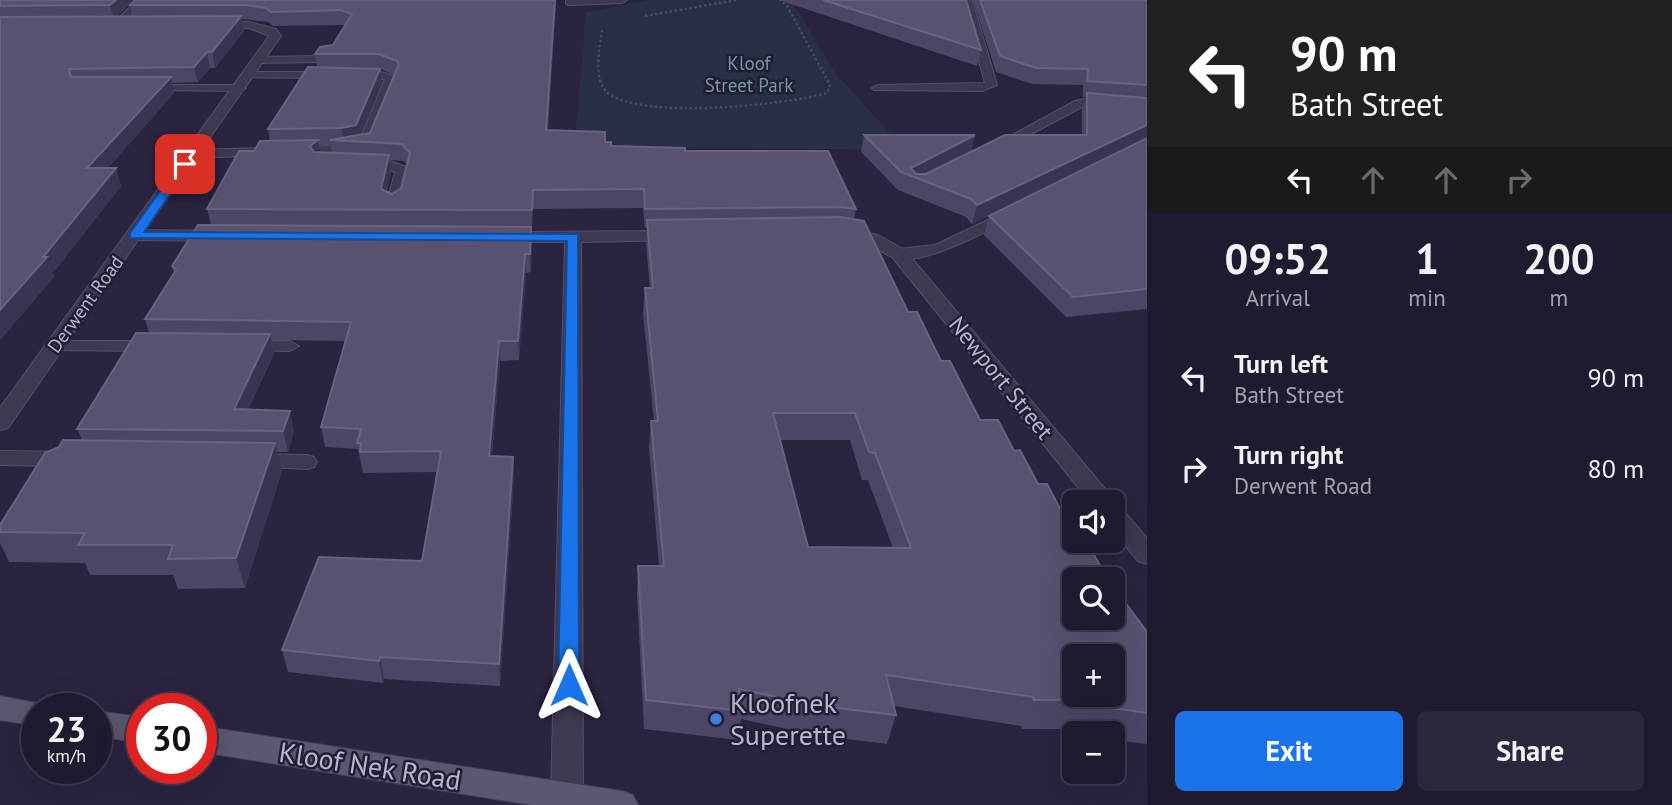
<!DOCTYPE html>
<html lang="en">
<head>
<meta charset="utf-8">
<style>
  :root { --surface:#201a30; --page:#2d273c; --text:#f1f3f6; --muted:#a2a1ab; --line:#3d384c; --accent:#1a73e8 }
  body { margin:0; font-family:"PT Sans",sans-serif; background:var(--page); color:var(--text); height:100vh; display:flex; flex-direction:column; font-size:26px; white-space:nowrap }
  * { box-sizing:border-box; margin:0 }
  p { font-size:23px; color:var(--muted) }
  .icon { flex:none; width:38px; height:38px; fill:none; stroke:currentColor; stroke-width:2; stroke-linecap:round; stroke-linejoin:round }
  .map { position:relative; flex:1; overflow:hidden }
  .drawer { display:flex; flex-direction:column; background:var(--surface); width:525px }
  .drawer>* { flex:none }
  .hud { background:#202124; color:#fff; overflow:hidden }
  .buttons { position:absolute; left:1062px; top:490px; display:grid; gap:14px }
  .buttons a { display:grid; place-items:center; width:63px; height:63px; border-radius:10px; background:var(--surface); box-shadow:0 7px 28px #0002,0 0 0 2px var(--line); font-size:35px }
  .speed { position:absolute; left:21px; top:693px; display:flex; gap:14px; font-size:35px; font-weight:700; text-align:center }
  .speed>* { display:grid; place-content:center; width:91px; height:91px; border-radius:50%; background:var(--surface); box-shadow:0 7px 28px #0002,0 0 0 2px var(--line); line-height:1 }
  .speed small { font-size:18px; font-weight:400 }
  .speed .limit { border:10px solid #d22; background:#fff; color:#111 }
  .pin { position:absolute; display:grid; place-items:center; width:60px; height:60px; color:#fff; margin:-30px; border-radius:14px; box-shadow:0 4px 10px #0006 }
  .me { position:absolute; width:77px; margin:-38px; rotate:0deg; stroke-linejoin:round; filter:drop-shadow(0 0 5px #0008) }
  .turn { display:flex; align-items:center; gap:24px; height:147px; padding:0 28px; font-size:32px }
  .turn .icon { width:91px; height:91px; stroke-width:2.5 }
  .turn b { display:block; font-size:49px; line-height:60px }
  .lanes { display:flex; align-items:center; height:66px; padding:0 28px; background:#0003; justify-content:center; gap:35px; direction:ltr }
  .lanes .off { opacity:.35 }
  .eta { display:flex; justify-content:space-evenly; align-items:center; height:119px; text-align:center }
  .eta b { font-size:42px; font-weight:800; line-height:49px }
  .action { display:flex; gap:14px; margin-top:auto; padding:14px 28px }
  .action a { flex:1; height:80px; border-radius:10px; background:var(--accent); color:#fff; font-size:28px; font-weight:800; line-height:80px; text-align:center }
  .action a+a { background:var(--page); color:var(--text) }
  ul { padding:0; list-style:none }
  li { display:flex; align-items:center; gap:21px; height:91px; padding:0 28px }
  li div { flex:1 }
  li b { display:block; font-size:26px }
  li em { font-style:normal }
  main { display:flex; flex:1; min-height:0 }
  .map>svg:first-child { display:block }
  .green { fill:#283045 }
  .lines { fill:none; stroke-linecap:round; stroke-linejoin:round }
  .service-casing { stroke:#564f68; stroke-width:2 }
  .minor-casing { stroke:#564f68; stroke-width:2 }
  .primary-casing { stroke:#453e56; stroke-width:2 }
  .path { stroke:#464b60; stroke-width:2.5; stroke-dasharray:2.5 2.5; stroke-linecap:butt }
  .service { fill:#3e3850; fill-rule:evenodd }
  .minor { fill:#3e3850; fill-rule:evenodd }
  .primary { fill:#5d5670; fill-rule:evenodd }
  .wall { fill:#4e4566; fill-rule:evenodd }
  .shaded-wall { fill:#3b3352 }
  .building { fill:#5a5171; stroke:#69617f; stroke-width:2; fill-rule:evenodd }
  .route { fill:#1a73e8; stroke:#114b97; stroke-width:2 }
  .shop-dot { fill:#3f7fe0; stroke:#231c35; stroke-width:2.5 }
  .labels { text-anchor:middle; stroke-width:5; stroke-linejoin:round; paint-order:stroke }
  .far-park-label { font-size:19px; fill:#6a9d99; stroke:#231c35 }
  .far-street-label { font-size:19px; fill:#bbb4cb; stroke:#231c35 }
  .street-label { font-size:23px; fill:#bbb4cb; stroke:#231c35 }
  .near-poi-label { font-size:28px; fill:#bbb4cb; stroke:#231c35; text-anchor:start }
  .near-street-label { font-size:28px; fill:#bbb4cb; stroke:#231c35 }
</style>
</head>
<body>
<main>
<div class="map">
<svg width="1147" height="805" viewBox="0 0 1147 805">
  <rect width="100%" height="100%" fill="#2b2340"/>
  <path class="green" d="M 647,0 L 791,0 L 839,79 L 842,80 L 905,150 L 575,146 L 586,12 Z"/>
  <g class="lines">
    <g class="service-casing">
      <path id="service" d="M 566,0 L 627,0 L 622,3 L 569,5 L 566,4 Z
        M 962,0 L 972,0 L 997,85 L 982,91 L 874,90 L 872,88 L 878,85 L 985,83 Z
        M 337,44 L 342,47 L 337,57 L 322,62 L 260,63 L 255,60 L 260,57 L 321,56 L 329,53 L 333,45 Z
        M 249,72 L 381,72 L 397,77 L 370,149 L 350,154 L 296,156 L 291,155 L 291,149 L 359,143 L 385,79 L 245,77 L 245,73 Z
        M 148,85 L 240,85 L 246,88 L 240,91 L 144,90 L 142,88 Z
        M 1090,98 L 1147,104 L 1147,112 L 1082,107 L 1003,149 L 998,150 L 992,146 L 1075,101 Z
        M 262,148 L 267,149 L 267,155 L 193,158 L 186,154 L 193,150 Z
        M 364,160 L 386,160 L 407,167 L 409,170 L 398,209 L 388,209 L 386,206 L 395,172 L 384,168 L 359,167 L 357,164 Z
        M 1009,210 L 1014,211 L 1016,214 L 1014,217 C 992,228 912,274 891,254 L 899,249 L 935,245 Z
        M 55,341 L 152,341 L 161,346 L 152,351 L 49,350 L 46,346 L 49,342 Z
        M 245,341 L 290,341 L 299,346 L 290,351 L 239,350 L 236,346 L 239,342 Z
        M 0,451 L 68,452 L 75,454 L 78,459 L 75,464 L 68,466 L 0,465 Z
        M 255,454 L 307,455 L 314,457 L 317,462 L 314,467 L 307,469 L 248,466 L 245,461 L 248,456 Z"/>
    </g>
    <g class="minor-casing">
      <path id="minor" d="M 137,0 L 148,0 L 122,27 L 114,27 L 114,23 Z
        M 214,22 L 249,22 L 276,29 L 281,36 L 145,230 L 219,231 L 227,236 L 219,241 L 138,240 L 8,428 L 0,430 L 0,408 L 269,36 L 249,28 L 210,27 L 210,23 Z
        M 846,229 L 878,235 L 905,250 L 1111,496 L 1115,502 L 1113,505 L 1113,502 L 1090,502 L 893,258 L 867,243 L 840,237 L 838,234 Z
        M 674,231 L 680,232 L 682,236 L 680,240 L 581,242 L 583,797 L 579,805 L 555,805 L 551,797 L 565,242 L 503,242 L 495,237 L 503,232 Z
        M 1113,506 L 1121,508 L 1147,538 L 1147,564 L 1138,561 L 1113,530 Z"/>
    </g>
    <g class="primary-casing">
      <path id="primary" d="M 0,696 L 47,705 L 49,709 L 37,709 L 37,726 L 0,720 Z
        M 96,711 L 142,717 L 142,743 L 96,736 Z
        M 201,726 L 622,791 L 633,795 L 638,805 L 532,805 L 201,752 Z"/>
    </g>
    <path class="path" d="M 645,16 L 737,0
      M 602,30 C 600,47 592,80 608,93 C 641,120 786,105 827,93 L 830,85 L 787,6 L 780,0"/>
    <use href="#service" class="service"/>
    <use href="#minor" class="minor"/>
    <use href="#primary" class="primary"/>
  </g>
  <path class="wall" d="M 0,0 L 133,0 L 117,17 L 132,17 L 130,5 L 556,0 L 548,130 L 605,142 L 611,146 L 685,151 L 856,209 L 854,219 L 908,312 L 980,420 L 1014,451 L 1065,518 L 1147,632 L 1147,744 L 1113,740 L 1113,733 L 1076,733 L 1073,729 L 1022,729 L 1021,726 L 894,706 L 896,715 L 887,744 L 814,735 L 741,719 L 738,740 L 644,729 L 637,595 L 638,566 L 659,566 L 649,448 L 651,421 L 654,421 L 643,313 L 645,288 L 650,288 L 646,244 L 647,228 L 645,228 L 643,208 L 533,209 L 532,229 L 531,229 L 531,272 L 526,273 L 519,360 L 500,361 L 492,456 L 513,457 L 514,477 L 500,686 L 384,679 L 383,683 L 288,672 L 282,650 L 422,561 L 437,472 L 363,473 L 358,449 L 325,447 L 321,427 L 345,341 L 271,340 L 274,354 L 248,410 L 294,431 L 288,452 L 277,452 L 282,471 L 245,588 L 178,589 L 173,575 L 90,575 L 85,563 L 9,562 L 0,543 L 0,525 L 82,440 L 77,429 L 149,333 L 145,319 L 174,273 L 172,266 L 211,225 L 207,209 L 254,151 L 270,141 L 268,129 L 317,67 L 315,54 L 333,45 L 345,25 L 273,26 L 268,22 L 242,19 L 244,31 L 215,68 L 210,68 L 198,82 L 172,83 L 174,93 L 108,168 L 116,168 L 121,186 L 53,273 L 54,277 L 0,340 ZM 381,69 L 394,75 L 370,133 L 361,135 L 382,84 ZM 318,145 L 331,145 L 332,153 L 319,152 ZM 389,160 L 404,161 L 407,165 L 401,188 L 392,194 L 387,191 L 391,172 ZM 780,440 L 850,440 L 862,480 L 868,480 L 893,548 L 808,547 Z
    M 779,0 L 966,0 L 981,50 L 977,66 Z
    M 973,0 L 1147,0 L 1147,309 L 1066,317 L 984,235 L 989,216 L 998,211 L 972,224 L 966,217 L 898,190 L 861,152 L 864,135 L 975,135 L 971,152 L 1082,135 L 1082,110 L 1086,97 L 1083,97 L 1083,85 L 1032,84 L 996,72 Z"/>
  <path class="shaded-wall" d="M 116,0 L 133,0 L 114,19 L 110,5 Z
    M 555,0 L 556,0 L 546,147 L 546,130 Z
    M 241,16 L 244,31 L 215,68 L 212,52 Z
    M 207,52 L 210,68 L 198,82 L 194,67 Z
    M 380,69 L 382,84 L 358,141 L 343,141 L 341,128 Z
    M 171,77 L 174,93 L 92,186 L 87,168 Z
    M 1147,125 L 1147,139 L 972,224 L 977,205 Z
    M 975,135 L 971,152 L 920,179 L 911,168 Z
    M 318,140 L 320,158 L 312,163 L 310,146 Z
    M 389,155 L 391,172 L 384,207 L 381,189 Z
    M 116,168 L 121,186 L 53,273 L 54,277 L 0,340 L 0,310 Z
    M 533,190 L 533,209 L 532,229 L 532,210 Z
    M 531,227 L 532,244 L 531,272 L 530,254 Z
    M 525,254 L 526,273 L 519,360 L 518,341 Z
    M 270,334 L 274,354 L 239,430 L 234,409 Z
    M 499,341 L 500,361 L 490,477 L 489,456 Z
    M 290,411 L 294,431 L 288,452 L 283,431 Z
    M 275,443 L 282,471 L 245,588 L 236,558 Z
    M 513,457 L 514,477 L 500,686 L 499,664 Z
    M 380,657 L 384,679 L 383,683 L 379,661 Z"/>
  <path class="building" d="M 0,0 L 116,0 L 110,5 L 0,6 Z
    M 135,0 L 555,0 L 546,130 L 605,132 L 605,142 L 611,142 L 611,146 L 685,148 L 685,151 L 828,151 L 856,209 L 839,207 L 645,209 L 644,189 L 533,190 L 532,210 L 207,209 L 239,151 L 254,151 L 260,141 L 318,140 L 310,146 L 314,152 L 389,155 L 381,189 L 392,194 L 401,188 L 410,153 L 402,144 L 330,140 L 370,133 L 399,64 L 397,61 L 379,54 L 315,54 L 320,47 L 333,45 L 352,14 L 341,10 L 271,12 L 266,8 L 246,5 L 130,5 Z
    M 823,0 L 966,0 L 981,50 Z
    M 980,0 L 1147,0 L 1147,85 L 1087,81 L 1088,69 L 1036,68 L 1000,56 Z
    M 241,16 L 212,52 L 207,52 L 194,67 L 69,69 L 71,77 L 171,77 L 87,168 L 116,168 L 43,257 L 47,257 L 0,310 L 0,17 Z
    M 308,67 L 380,69 L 356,125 L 341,128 L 268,129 Z
    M 1087,93 L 1147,98 L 1147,125 L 977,205 L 971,199 L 901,172 L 864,135 L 975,135 L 911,168 L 916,174 L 926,174 L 1005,135 L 1087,135 Z
    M 1147,138 L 1147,289 L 1073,297 L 989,216 Z
    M 840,217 L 864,221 L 908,312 L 917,312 L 941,361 L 950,361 L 980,420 L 998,420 L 1014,451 L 1020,450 L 1038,484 L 1047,484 L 1065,518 L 1074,518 L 1074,541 L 1086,541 L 1108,579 L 1074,579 L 1074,618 L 1113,618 L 1113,586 L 1147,632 L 1147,713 L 1091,705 L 1087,700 L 1034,700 L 1033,697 L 886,675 L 896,715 L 820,706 L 739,689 L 742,711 L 646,700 L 638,566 L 664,566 L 651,421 L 658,421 L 645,288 L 653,288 L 647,220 ZM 773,413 L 855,413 L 869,452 L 875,453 L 911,548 L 808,547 ZM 1074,656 L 1113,656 L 1113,695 L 1074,695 Z
    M 198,225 L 531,227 L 530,254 L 525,254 L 518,341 L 499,341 L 489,456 L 513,457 L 499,664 L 380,657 L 379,661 L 282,650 L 319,557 L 422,561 L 441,451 L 360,452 L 361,443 L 357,443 L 361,429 L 321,427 L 351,322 L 145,319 L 176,270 L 172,266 Z
    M 136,333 L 270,334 L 234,409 L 290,411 L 283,431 L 77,429 Z
    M 63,440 L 275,443 L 236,558 L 168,559 L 173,545 L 78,545 L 85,533 L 0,532 L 0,525 L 45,453 L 59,447 Z"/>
  <path class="route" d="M 185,161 L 191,164 L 144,232 L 578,234 L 579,685 L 576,691 L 569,694 L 561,691 L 558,685 L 567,241 L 130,238 L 130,233 L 181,162 Z"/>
  <circle class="shop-dot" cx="716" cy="719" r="7"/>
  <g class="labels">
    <g class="far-park-label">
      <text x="749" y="70">Kloof<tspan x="749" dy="22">Street Park</tspan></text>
    </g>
    <g class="far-street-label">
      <text transform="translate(85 304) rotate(-54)" y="7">Derwent Road</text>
    </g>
    <g class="street-label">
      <text transform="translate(1001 378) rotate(51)" y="8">Newport Street</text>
    </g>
    <g class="near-poi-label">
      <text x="730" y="713">Kloofnek<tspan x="730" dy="32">Superette</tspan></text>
    </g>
    <g class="near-street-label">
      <text transform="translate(370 766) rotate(9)" y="10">Kloof Nek Road</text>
    </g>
  </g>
</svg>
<div class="buttons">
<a><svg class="icon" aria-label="sound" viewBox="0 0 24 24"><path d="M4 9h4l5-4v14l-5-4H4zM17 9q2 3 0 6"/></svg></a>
<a><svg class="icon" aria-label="search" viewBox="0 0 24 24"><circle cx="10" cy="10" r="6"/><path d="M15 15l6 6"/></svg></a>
<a>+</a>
<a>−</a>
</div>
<div class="speed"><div>23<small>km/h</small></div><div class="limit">30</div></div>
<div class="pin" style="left:185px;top:164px;background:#d93025"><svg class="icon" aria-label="arrive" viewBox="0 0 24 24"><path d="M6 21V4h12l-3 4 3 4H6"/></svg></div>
<svg class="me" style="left:569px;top:685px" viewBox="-20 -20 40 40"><path d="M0-17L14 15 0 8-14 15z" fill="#1a73e8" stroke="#fff" stroke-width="4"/></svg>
</div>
<section class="drawer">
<div class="hud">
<div class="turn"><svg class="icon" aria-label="left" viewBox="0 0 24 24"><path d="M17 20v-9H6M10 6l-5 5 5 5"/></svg><div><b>90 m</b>Bath Street</div></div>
<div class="lanes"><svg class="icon" aria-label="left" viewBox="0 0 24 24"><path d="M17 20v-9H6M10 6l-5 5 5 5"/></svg><svg class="icon off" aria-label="ahead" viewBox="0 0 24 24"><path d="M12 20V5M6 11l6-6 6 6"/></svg><svg class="icon off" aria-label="ahead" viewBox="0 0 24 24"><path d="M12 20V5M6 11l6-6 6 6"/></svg><svg class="icon off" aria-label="right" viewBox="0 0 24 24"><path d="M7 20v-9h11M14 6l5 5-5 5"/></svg></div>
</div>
<div class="eta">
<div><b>09:52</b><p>Arrival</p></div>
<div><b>1</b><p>min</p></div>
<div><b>200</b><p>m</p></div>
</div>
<ul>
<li><svg class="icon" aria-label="left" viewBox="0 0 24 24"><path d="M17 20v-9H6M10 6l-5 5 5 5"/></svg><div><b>Turn left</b><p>Bath Street</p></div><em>90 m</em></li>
<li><svg class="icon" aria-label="right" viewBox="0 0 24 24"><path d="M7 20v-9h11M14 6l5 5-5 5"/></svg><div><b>Turn right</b><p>Derwent Road</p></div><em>80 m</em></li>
</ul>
<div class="action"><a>Exit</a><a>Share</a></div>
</section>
</main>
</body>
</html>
